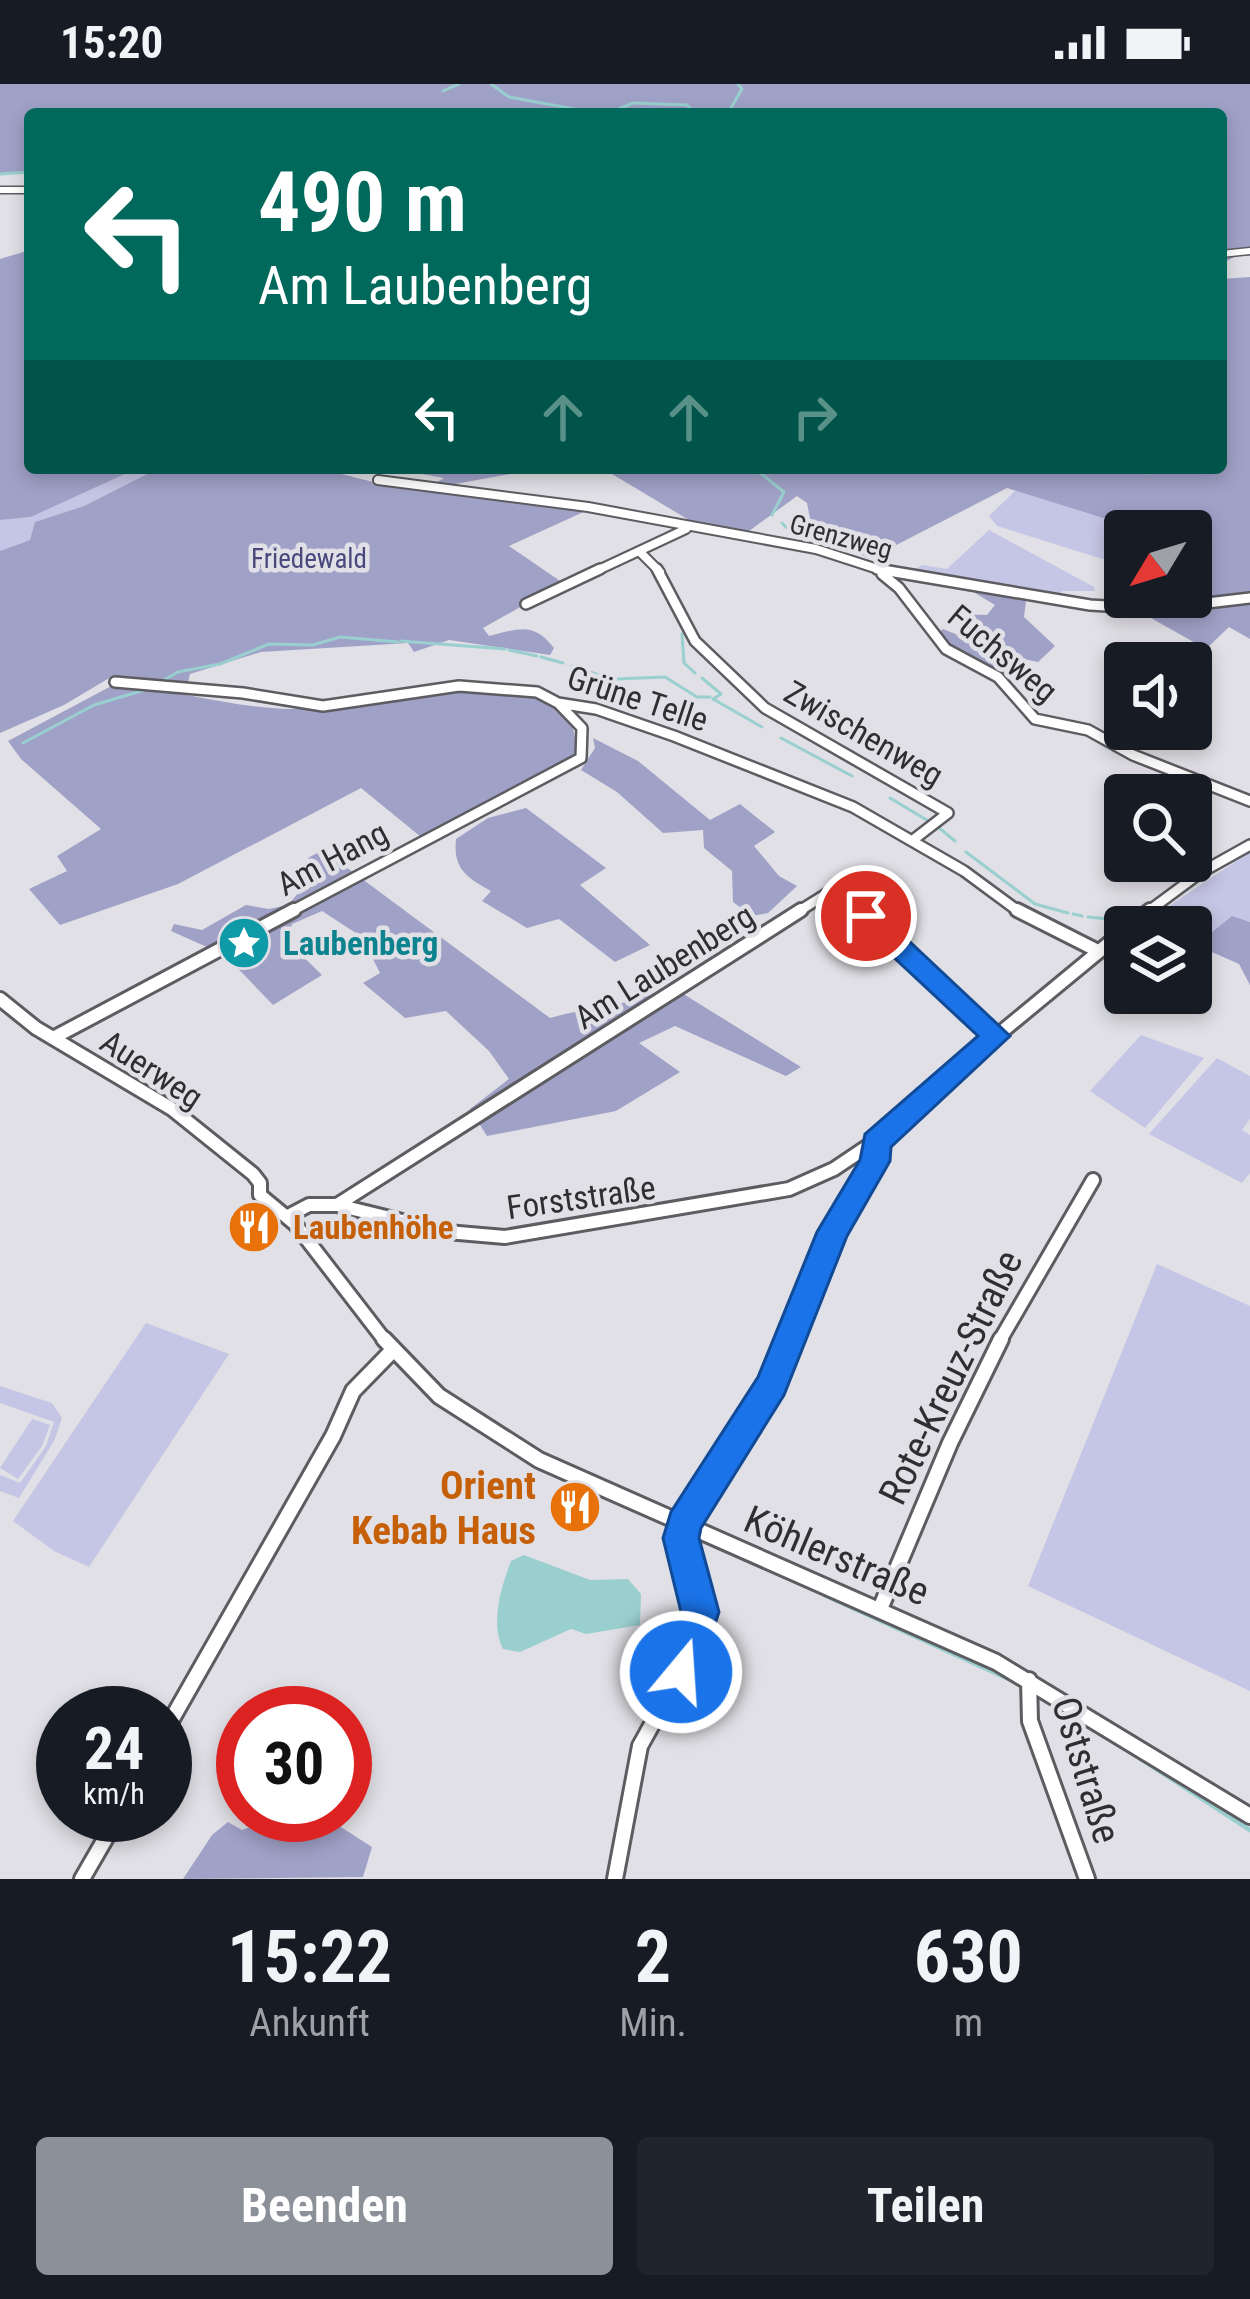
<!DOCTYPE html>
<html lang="de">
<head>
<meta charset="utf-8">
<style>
  :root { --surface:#171b24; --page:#20242c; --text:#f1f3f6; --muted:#9ea1a6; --accent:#8c9099 }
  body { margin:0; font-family:"Roboto Condensed",sans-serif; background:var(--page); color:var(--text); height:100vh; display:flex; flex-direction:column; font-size:45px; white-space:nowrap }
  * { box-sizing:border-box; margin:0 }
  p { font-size:39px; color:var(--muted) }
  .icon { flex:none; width:66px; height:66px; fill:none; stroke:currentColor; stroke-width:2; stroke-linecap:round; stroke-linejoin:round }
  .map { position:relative; height:1795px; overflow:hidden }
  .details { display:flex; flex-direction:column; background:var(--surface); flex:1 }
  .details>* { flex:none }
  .top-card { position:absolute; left:24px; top:24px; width:1203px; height:366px; border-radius:12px; box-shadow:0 6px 18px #0003; background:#00695c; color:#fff; overflow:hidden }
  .needle { width:78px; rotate:232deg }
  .tools { position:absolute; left:1104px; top:426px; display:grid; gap:24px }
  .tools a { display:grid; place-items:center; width:108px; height:108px; border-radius:12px; background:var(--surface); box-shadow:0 6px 18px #0003; font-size:60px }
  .speed { position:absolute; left:36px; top:1602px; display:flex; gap:24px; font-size:60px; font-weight:700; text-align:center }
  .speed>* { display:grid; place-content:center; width:156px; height:156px; border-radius:50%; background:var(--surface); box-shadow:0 6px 18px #0003; line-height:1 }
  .speed small { font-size:30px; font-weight:400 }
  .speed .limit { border:18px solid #d22; background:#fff; color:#111 }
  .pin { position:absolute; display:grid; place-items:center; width:102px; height:102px; color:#fff; margin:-51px; border:6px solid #fff; border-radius:50%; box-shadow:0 3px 12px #0007 }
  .me { position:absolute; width:132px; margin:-66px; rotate:18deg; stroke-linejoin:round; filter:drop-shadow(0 0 9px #0008) }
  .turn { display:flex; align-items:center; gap:42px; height:252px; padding:0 36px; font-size:54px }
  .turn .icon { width:156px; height:156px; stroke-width:2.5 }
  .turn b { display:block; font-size:84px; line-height:102px }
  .lanes { display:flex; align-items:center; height:114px; padding:0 36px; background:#0003; justify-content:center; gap:60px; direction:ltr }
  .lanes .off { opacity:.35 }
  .eta { display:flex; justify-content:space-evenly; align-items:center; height:204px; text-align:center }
  .eta b { font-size:72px; font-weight:700; line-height:84px }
  .action { display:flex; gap:24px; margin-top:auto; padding:24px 36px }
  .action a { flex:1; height:138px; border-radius:12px; background:var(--accent); color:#fff; font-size:48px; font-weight:700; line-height:138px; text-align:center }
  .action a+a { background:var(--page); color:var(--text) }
  .status { display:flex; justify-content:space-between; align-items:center; height:84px; padding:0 60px; background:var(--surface); direction:ltr }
  .status svg { height:33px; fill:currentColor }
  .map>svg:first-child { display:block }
  .green { fill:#c5c5e5 }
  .forest { fill:#a0a1c7 }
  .water { fill:#9acfd0 }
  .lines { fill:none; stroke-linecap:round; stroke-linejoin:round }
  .stream-far1 { stroke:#9acfd0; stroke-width:3 }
  .stream { stroke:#9acfd0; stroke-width:4.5 }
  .minor-far4-casing { stroke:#5c5c61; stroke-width:9 }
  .minor-far3-casing { stroke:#5c5c61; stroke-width:12 }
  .minor-far2-casing { stroke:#5c5c61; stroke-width:14 }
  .minor-far1-casing { stroke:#5c5c61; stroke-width:18 }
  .minor-casing { stroke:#5c5c61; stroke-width:20 }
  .minor-far4 { stroke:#fff; stroke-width:6 }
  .minor-far3 { stroke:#fff; stroke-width:8 }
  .minor-far2 { stroke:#fff; stroke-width:9 }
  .minor-far1 { stroke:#fff; stroke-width:12 }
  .minor { stroke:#fff; stroke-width:14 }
  .route { fill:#1a73e8; stroke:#114b97; stroke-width:3 }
  .labels { text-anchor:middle; stroke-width:9; stroke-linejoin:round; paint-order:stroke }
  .far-street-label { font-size:27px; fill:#2e2f31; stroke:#e0e0e6 }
  .far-park-label { font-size:27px; fill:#4a487c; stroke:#e0e0e6 }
  .street-label { font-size:33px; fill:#2e2f31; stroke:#e0e0e6 }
  .culture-label { font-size:33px; font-weight:bold; fill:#0d838f; stroke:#e0e0e6; text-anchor:start }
  .food-label { font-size:33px; font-weight:bold; fill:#c56008; stroke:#e0e0e6; text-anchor:start }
  .near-street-label { font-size:39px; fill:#2e2f31; stroke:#e0e0e6 }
  .near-food-label { font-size:39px; font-weight:bold; fill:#c56008; stroke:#e0e0e6; text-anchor:end }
</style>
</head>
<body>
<div class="status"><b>15:20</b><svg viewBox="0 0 49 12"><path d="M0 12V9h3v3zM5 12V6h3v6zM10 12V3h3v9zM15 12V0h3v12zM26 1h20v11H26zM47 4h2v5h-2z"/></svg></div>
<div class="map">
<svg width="1250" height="1795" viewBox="0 0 1250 1795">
  <rect width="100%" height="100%" fill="#e0e0e6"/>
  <path class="green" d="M 138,384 L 159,384 L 84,422 L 36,438 L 30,456 L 0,467 L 0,436 L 31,433 Z
    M 1016,406 L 1145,447 L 1125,447 L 1125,482 L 997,442 L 989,432 Z
    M 989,446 L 1094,503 L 1095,507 L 1062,507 L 1057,513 L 908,490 L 922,481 L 947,485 Z
    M 1250,768 L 1250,838 L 1232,833 L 1196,861 L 1191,860 L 1191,843 L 1139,842 Z
    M 1141,951 L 1204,974 L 1145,1044 L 1090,1007 Z
    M 1217,974 L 1250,992 L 1250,1035 L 1242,1046 L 1250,1051 L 1250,1089 L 1242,1099 L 1149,1050 Z
    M 1157,1180 L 1250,1222 L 1250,1607 L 1028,1502 Z
    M 146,1239 L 229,1270 L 89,1483 L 54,1467 L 13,1437 Z
    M 0,1302 L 52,1319 L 62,1334 L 54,1357 L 19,1414 L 0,1407 L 0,1391 L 20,1399 L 46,1362 L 54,1338 L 0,1319 Z
    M 32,1335 L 50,1341 L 42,1362 L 18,1395 L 0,1384 Z"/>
  <path class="forest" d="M 0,0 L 1250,0 L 1250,172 L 1236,172 L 1221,180 L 1221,30 L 30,30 L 30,88 L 0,90 Z
    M 30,166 L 30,384 L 138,384 L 31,433 L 0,436 L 0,175 Z
    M 1250,193 L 1250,510 L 1204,520 L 1163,513 L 1191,513 L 1191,447 L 1145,447 L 1007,404 L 869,475 L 811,440 L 807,419 L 797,412 L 745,450 L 704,445 L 602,384 L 1221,384 L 1221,195 Z
    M 159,384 C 201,384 290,376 327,386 C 359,394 415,414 444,394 L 411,388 L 413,384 L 542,384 L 455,400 L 456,406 L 590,425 L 509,462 L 563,499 L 483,544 L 489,552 C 519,545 533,537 554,564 L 550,571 L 449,556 L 414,568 L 408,559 L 261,568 L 190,590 L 187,602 L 111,593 L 64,621 L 0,649 L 0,467 L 30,456 L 35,438 L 84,422 Z
    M 965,503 L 1027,509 L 1024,533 L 1055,562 L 1038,578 L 1004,571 L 1012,589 L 1006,596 L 951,564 L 938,549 L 943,545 L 965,554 L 976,545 L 954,530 L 987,531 L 995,521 Z
    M 1250,518 L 1250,555 L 1229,543 L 1206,565 L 1142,529 Z
    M 117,599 C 174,606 234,624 291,625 C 352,626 543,570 573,645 C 576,652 575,665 576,673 L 421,753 L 361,704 L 178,800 L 60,841 L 29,805 L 67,787 L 57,772 L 101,745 L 21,675 L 8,657 Z
    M 593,654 L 638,677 L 710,736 L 740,720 L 775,748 L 754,762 L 779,792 L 797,802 L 768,829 L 752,832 L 733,818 L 732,787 L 704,764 L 703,746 L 663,749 L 617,708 L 581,686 L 595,664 Z
    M 526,724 L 606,784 L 580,801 L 650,861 L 615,878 L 559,835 L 527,844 L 482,817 L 491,807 C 466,793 453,785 456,755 L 488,734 Z
    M 323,766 L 550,934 C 589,922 635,923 669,901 L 801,983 L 786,992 L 675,942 L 639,959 L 680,988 L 616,1027 L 487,1052 L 470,1025 L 509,995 L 489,967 L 446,927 L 405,934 L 363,899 L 380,889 L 362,853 L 322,827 L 292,840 L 287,857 L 322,891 L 273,921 L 225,871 L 171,847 L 174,840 L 202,846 L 246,821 L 269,825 L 288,821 L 319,785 L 308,774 Z
    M 1232,832 L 1250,838 L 1250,901 L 1239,880 L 1196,861 Z
    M 283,1731 L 322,1731 L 372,1763 L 363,1793 L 183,1795 L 212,1751 L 228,1738 L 242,1746 Z"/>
  <path class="water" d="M 524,1471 L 590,1496 L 628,1495 L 641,1510 L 640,1541 L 586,1550 L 571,1545 L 520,1568 L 503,1565 C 490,1539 501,1503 511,1477 Z"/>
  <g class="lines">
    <path class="stream-far1" d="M 491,0 L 509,13 L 602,30
      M 443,7 L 459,0
      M 728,29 L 742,5 L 738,0
      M 607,30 L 633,19 L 687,21 L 691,25 L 684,28 L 696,30
      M 0,90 L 30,88
      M 754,384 L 784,408 L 772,431
      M 1141,384 L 1150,389
      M 782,439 L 792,449
      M 682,550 L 684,579 L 695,589
      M 401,557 L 505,565
      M 509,566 L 537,572
      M 541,573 L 563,579
      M 572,582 L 611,595
      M 702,594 L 721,610 L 713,615 L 762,643
      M 615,595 L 665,593 L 697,613 L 710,613
      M 159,599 L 178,588 L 220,580 L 269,560 L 313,561 L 340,553 L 398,558
      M 781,654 L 852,692
      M 23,659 L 94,621 L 148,605
      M 890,714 L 930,738
      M 938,743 L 955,757
      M 966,768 L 1035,820 L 1068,829
      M 1073,830 L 1082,832
      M 1088,833 L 1128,837
      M 1191,861 L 1197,863"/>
    <path class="stream" d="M 824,1511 L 1015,1598
      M 1107,1653 L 1250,1746"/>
    <g class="minor-far4-casing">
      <path id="minor-far4" d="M 0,106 L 30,106
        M 1221,170 L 1250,167"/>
    </g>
    <g class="minor-far3-casing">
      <path id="minor-far3" d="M 378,396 L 588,423 L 816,465 L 887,488
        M 594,488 L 639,467
        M 660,488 L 639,467 L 686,445"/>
    </g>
    <g class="minor-far2-casing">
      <path id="minor-far2" d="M 657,485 L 695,557 L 765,624 L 948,729 L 913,756
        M 877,485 L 1090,521 L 1156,525 L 1250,514
        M 882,490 L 899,504 L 946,565 L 998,593 L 1035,635 L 1088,646 L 1133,671 L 1250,717
        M 526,520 L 600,485
        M 115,598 L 243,609 L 323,622 L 459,602 L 537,608 L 558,619 L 596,625 L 674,652 L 853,723 L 964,787 L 1021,829
        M 288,829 L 581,674 L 582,644 L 558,619
        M 796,829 L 836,804 L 863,829
        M 1146,829 L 1200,789 L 1250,761"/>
    </g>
    <g class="minor-far1-casing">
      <path id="minor-far1" d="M 860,826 L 996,952
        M 1017,826 L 1098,867
        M 1128,843 L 1150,826
        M 0,915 L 36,944 L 172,1025 L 253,1090 L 260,1099 L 260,1111 L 295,1140 L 386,1258
        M 53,954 L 294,826
        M 337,1121 L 801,826
        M 288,1132 L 309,1121 L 337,1121 L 447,1148 L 505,1153 L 789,1105 L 834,1085 L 898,1042 L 976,969 L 1125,846
        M 789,1258 L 833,1148 L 876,1077 L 876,1058
        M 999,1258 L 1093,1096"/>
    </g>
    <g class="minor-casing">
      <path id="minor" d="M 384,1255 L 439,1312 L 539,1376 L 996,1578 L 1250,1732
        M 880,1525 L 950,1359 L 1001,1255
        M 1029,1596 L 1030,1637 L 1087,1795
        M 165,1647 L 333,1352 L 353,1307 L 392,1267
        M 82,1795 L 119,1731
        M 615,1795 L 640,1662 L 681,1588 L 699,1534 L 681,1454 L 684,1440 L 772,1300 L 790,1255"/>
    </g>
    <use href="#minor-far4" class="minor-far4"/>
    <use href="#minor-far3" class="minor-far3"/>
    <use href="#minor-far2" class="minor-far2"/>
    <use href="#minor-far1" class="minor-far1"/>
    <use href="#minor" class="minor"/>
  </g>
  <path class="route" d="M 866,823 L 876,826 L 1010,952 L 891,1063 L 890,1077 L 847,1152 L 784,1311 L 701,1444 L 699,1454 L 719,1528 L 695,1602 L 681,1607 L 668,1602 L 662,1588 L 681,1528 L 663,1454 L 671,1428 L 758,1293 L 817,1148 L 860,1076 L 865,1050 L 978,952 L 857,839 L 853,832 Z"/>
  <defs>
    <g id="sight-disc" transform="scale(2.7)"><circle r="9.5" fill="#0f9aa8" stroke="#e0e0e6"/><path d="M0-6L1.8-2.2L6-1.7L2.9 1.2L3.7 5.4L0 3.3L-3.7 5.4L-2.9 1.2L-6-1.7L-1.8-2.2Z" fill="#fff"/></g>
    <g id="restaurant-disc" transform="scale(2.7)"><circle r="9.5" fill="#e8710a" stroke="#e0e0e6"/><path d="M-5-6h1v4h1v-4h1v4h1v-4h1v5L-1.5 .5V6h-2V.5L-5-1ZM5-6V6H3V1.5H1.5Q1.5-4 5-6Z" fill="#fff"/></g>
  </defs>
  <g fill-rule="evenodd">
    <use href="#sight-disc" x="244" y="859"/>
    <use href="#restaurant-disc" x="254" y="1143"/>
    <use href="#restaurant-disc" x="575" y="1423"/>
  </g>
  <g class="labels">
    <g class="far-street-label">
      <text transform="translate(841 453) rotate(15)" y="9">Grenzweg</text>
    </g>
    <g class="far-park-label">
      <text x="309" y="484">Friedewald</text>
    </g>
    <g class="street-label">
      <text transform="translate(1003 569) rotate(40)" y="12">Fuchsweg</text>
      <text transform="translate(638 614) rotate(18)" y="12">Grüne Telle</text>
      <text transform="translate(864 649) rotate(30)" y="12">Zwischenweg</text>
      <text transform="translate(332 774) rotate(-28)" y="12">Am Hang</text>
      <text transform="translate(664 882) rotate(-32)" y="12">Am Laubenberg</text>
      <text transform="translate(152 985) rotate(33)" y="12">Auerweg</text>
      <text transform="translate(581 1113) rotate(-8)" y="12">Forststraße</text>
    </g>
    <g class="culture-label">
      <text x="283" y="871">Laubenberg</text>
    </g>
    <g class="food-label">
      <text x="293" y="1155">Laubenhöhe</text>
    </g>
    <g class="near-street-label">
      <text transform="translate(950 1293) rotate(-64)" y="14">Rote-Kreuz-Straße</text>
      <text transform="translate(837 1471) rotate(23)" y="14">Köhlerstraße</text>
      <text transform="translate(1087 1686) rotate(73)" y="14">Oststraße</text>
    </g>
    <g class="near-food-label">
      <text x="536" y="1415">Orient<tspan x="536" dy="45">Kebab Haus</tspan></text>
    </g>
  </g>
</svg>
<div class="tools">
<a><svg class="needle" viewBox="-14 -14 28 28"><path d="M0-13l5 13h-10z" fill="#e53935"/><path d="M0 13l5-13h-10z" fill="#9ea1a6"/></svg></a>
<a><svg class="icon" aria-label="sound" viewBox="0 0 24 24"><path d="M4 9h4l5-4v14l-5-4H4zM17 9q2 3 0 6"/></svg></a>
<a><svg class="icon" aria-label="search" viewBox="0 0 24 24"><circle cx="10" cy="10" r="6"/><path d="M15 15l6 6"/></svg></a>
<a><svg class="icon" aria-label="layers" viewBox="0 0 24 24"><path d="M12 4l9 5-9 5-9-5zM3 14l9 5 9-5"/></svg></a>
</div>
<div class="speed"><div>24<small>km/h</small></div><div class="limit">30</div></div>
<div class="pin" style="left:866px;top:832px;background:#d93025"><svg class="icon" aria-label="arrive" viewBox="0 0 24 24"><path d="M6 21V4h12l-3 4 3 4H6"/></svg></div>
<svg class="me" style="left:681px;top:1588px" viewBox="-20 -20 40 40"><circle r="17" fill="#1a73e8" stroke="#fff" stroke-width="3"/><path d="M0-11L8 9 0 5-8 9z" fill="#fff"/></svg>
<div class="top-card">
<div class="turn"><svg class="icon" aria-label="left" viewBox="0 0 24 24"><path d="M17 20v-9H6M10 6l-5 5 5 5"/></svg><div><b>490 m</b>Am Laubenberg</div></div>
<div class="lanes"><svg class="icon" aria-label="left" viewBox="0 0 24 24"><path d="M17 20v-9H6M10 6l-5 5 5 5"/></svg><svg class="icon off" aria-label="ahead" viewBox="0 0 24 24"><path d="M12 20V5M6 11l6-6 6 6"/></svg><svg class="icon off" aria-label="ahead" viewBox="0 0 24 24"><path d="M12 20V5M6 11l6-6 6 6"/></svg><svg class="icon off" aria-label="right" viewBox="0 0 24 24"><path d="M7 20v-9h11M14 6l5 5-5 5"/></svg></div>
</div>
</div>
<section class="details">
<div class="eta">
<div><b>15:22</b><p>Ankunft</p></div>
<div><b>2</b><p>Min.</p></div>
<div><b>630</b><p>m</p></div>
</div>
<div class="action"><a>Beenden</a><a>Teilen</a></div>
</section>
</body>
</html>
